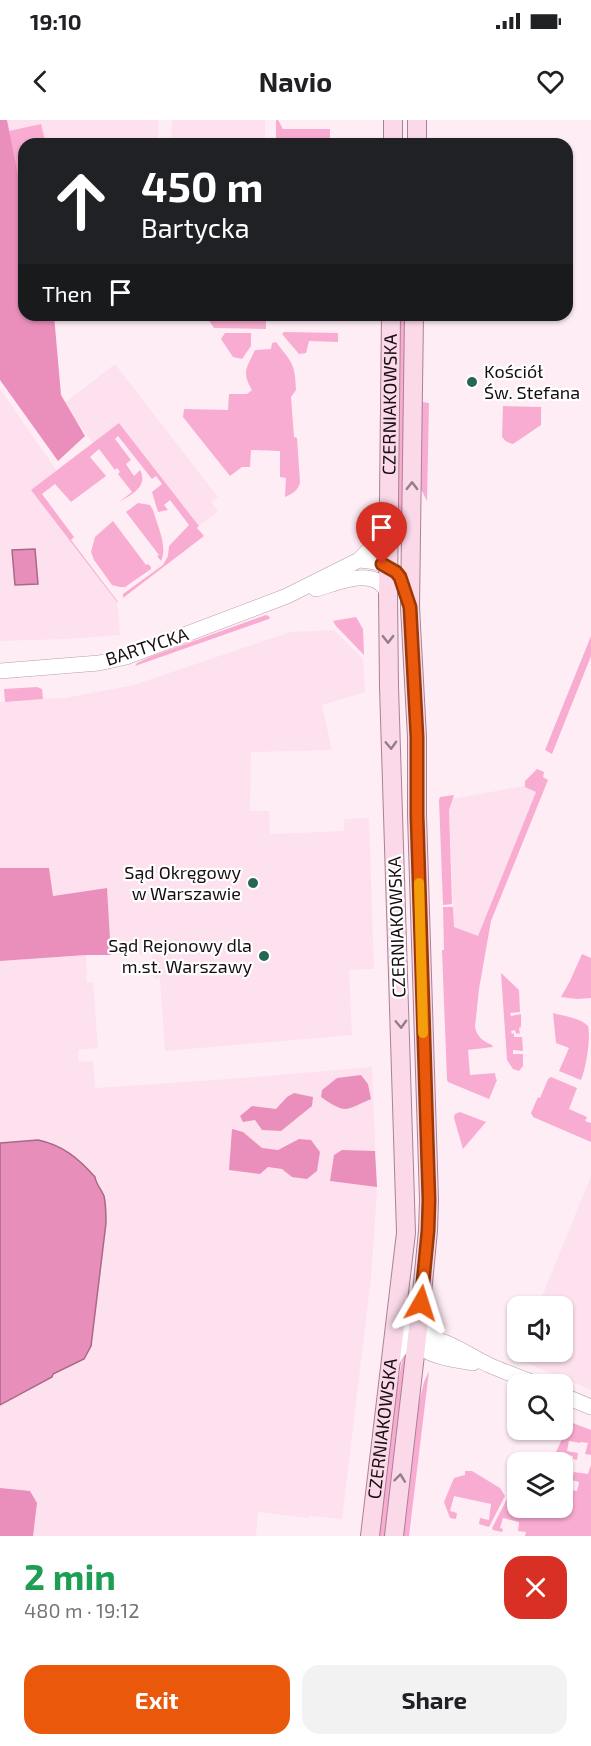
<!DOCTYPE html>
<html lang="en">
<head>
<meta charset="utf-8">
<style>
  :root { --surface:#fff; --page:#f2f2f2; --text:#202124; --muted:#757577; --accent:#ea580c }
  body { margin:0; font-family:"Exo 2",sans-serif; background:var(--page); color:var(--text); height:100vh; display:flex; flex-direction:column; font-size:22px; white-space:nowrap }
  * { box-sizing:border-box; margin:0 }
  p { font-size:20px; color:var(--muted) }
  .icon { flex:none; width:33px; height:33px; fill:none; stroke:currentColor; stroke-width:2; stroke-linecap:round; stroke-linejoin:round }
  .map { position:relative; height:1416px; overflow:hidden }
  .drawer { display:flex; flex-direction:column; background:var(--surface); flex:1 }
  .drawer>* { flex:none }
  .guide { position:absolute; left:18px; top:18px; width:555px; height:183px; border-radius:18px; box-shadow:0 2px 4px #0004; background:#202124; color:#fff; overflow:hidden }
  .fabs { position:absolute; left:507px; top:1176px; display:grid; gap:12px }
  .fabs a { display:grid; place-items:center; width:66px; height:66px; border-radius:12px; background:var(--surface); box-shadow:0 2px 4px #0004; font-size:30px }
  .pin { position:absolute; display:grid; place-items:center; width:51px; height:51px; color:#fff; margin:-62px -26px; border-radius:50% 50% 50% 0; rotate:-45deg; box-shadow:0 0 6px #0007 }
  .pin .icon { rotate:45deg }
  .me { position:absolute; width:66px; margin:-33px; rotate:6deg; stroke-linejoin:round; filter:drop-shadow(0 0 4px #0008) }
  .turn { display:flex; align-items:center; gap:21px; height:126px; padding:0 24px; font-size:27px }
  .turn .icon { width:78px; height:78px; stroke-width:2.5 }
  .turn b { display:block; font-size:42px; line-height:51px }
  .then { display:flex; align-items:center; height:57px; padding:0 24px; background:#0003; gap:12px; font-size:22px }
  .round { display:grid; place-items:center; flex:none; width:63px; height:63px; border-radius:18px; background:var(--page) }
  .head { display:flex; align-items:center; justify-content:space-between; height:102px; padding:0 24px }
  h1 { font-size:36px; font-weight:700; line-height:45px; color:#1e9e55 }
  .cta { display:flex; gap:12px; margin-top:auto; padding:12px 24px }
  .cta a { flex:1; height:69px; border-radius:18px; background:var(--accent); color:#fff; font-size:24px; font-weight:700; line-height:69px; text-align:center }
  .cta a+a { background:var(--page); color:var(--text) }
  .status { display:flex; justify-content:space-between; align-items:center; height:42px; padding:0 30px; background:var(--surface); direction:ltr }
  .status svg { height:16px; fill:currentColor }
  header { display:flex; justify-content:space-between; align-items:center; height:78px; padding:0 24px; background:var(--surface); font-size:27px; font-weight:700 }
  .map>svg:first-child { display:block }
  .built { fill:#fee1ee }
  .green { fill:#f9acd1 }
  .forest { fill:#ea8fbc }
  .water { fill:#e88eba; stroke:#a96888; stroke-width:1.5 }
  .lines { fill:none; stroke-linecap:round; stroke-linejoin:round }
  .secondary-casing { stroke:#b89da9; stroke-width:16 }
  .primary-casing { stroke:#a98294; stroke-width:20 }
  .secondary { stroke:#fff; stroke-width:15 }
  .primary { stroke:#fbd9e9; stroke-width:18 }
  .oneway { stroke:#947e88 }
  .route-casing { stroke:#983908; stroke-width:15 }
  .route { stroke:#ea580c; stroke-width:10 }
  .slow { stroke:#f59e0b; stroke-width:10 }
  .poi-dot { fill:#266654; stroke:#fff; stroke-width:2 }
  .labels { text-anchor:middle; stroke-width:4.5; stroke-linejoin:round; paint-order:stroke }
  .poi-label { font-size:18px; fill:#170e12; stroke:#fff; text-anchor:end }
  .street-label { font-size:18px; fill:#170e12; stroke:#fff }
</style>
</head>
<body>
<div class="status"><b>19:10</b><svg viewBox="0 0 49 12"><path d="M0 12V9h3v3zM5 12V6h3v6zM10 12V3h3v9zM15 12V0h3v12zM26 1h20v11H26zM47 4h2v5h-2z"/></svg></div>
<header><svg class="icon" aria-label="back" viewBox="0 0 24 24"><path d="M15 5l-7 7 7 7"/></svg>Navio<svg class="icon" aria-label="heart" viewBox="0 0 24 24"><path d="M12 20l-8-8c-3-5 5-10 8-4 3-6 11-1 8 4z"/></svg></header>
<div class="map">
<svg width="591" height="1416" viewBox="0 0 591 1416">
  <rect width="100%" height="100%" fill="#ffedf5"/>
  <path class="built" d="M 7,0 L 158,0 L 158,24 L 24,24 L 24,84 Z
    M 172,0 L 265,0 L 265,24 L 171,24 Z
    M 115,244 L 218,377 L 211,382 L 218,391 L 199,406 L 119,303 L 93,323 L 63,284 Z
    M 0,269 L 57,351 L 31,370 L 117,482 L 120,515 L 67,519 L 0,521 Z
    M 334,510 L 363,539 L 365,572 L 322,585 L 332,630 L 251,632 L 250,691 L 269,691 L 270,714 L 344,711 L 344,699 L 369,698 L 374,849 L 349,850 L 352,915 L 165,931 L 160,859 L 154,858 L 152,834 L 111,835 L 107,768 L 52,776 L 49,748 L 0,748 L 0,582 L 22,581 L 24,579 L 65,578 L 134,565 L 290,512 Z
    M 540,663 L 478,817 L 454,807 L 449,690 L 452,679 Z
    M 86,835 L 87,862 L 93,862 L 98,928 L 78,930 L 79,942 L 93,941 L 95,968 L 229,959 L 372,947 L 377,1073 L 371,1158 L 342,1399 L 310,1396 L 308,1398 L 258,1392 L 256,1416 L 0,1416 L 0,841 Z
    M 591,1056 L 591,1270 L 517,1239 L 520,1232 L 562,1232 L 562,1186 L 538,1186 Z"/>
  <path class="green" d="M 276,0 L 278,0 L 283,9 L 330,9 L 330,22 L 347,24 L 276,24 Z
    M 41,4 L 46,24 L 24,24 L 24,76 L 22,76 L 9,11 Z
    M 205,195 L 266,195 L 266,209 L 214,208 Z
    M 399,195 L 406,195 L 403,412 L 395,424 Z
    M 284,212 L 338,213 L 338,222 L 309,221 L 306,233 L 299,234 L 282,214 Z
    M 225,213 L 251,213 L 251,226 L 242,239 L 233,237 L 221,219 Z
    M 276,222 C 292,243 295,243 296,270 L 291,277 L 294,317 L 297,318 L 300,362 C 299,370 292,374 285,377 L 286,358 L 280,357 L 280,331 L 251,330 L 250,347 L 242,347 L 230,356 L 183,297 L 184,289 L 228,290 L 229,274 L 247,274 L 252,270 C 241,251 247,248 255,230 L 271,229 L 272,223 Z
    M 422,282 L 429,283 L 427,381 L 421,369 L 420,361 Z
    M 503,286 L 541,287 L 541,305 L 513,324 C 507,322 504,321 502,316 Z
    M 119,303 L 199,406 L 197,408 L 204,416 L 123,478 L 123,474 L 163,445 L 168,436 L 169,426 L 189,405 L 170,380 L 164,385 L 168,390 L 158,392 L 152,372 L 162,364 L 156,356 L 152,359 L 118,316 L 115,319 L 131,340 L 126,344 L 134,356 L 140,350 C 149,367 130,375 118,383 L 132,372 L 118,354 L 120,352 L 117,348 L 115,350 L 99,329 L 90,337 L 106,356 L 71,382 L 55,364 L 42,374 L 74,417 L 71,420 L 118,482 L 117,482 L 31,370 Z
    M 138,383 L 150,385 L 153,390 C 157,405 168,426 161,441 L 157,436 L 159,435 L 126,392 Z
    M 113,401 L 146,445 L 148,444 L 151,447 L 151,449 L 125,467 L 120,467 L 112,465 L 94,440 L 91,432 L 95,417 Z
    M 266,495 L 270,497 L 269,499 L 135,546 L 137,543 L 152,536 Z
    M 356,497 L 363,509 L 364,535 L 336,506 L 333,501 Z
    M 591,516 L 591,536 L 552,634 L 545,630 Z
    M 37,567 L 42,569 L 43,579 L 5,582 L 4,569 Z
    M 537,649 L 544,652 L 543,657 L 548,660 L 491,801 L 479,869 L 475,907 C 477,917 483,921 492,925 L 493,927 L 468,930 L 470,955 L 495,953 L 496,959 L 497,960 L 489,979 L 448,962 L 447,960 L 442,830 L 444,830 L 443,787 L 453,787 L 454,807 L 478,816 L 536,672 L 525,667 L 525,661 Z
    M 454,675 L 449,690 L 452,784 L 443,785 L 439,680 L 440,677 Z
    M 582,834 L 591,838 L 591,878 L 577,879 L 561,877 L 570,861 Z
    M 501,853 L 519,870 L 520,892 L 510,893 L 511,896 L 521,894 L 521,907 L 519,908 L 520,914 L 518,913 L 516,914 L 515,910 L 511,911 L 512,914 L 514,913 L 514,917 L 522,917 L 523,931 L 513,930 L 513,934 L 523,934 L 523,946 L 519,951 L 513,949 L 507,940 Z
    M 553,893 C 563,896 581,898 588,906 C 591,918 586,948 581,960 L 559,951 L 569,928 L 556,923 Z
    M 551,957 L 577,968 L 569,989 L 587,997 L 585,1001 L 591,1003 L 591,1022 L 533,997 L 531,993 L 538,977 L 540,978 L 548,959 Z
    M 460,992 L 486,1002 L 463,1029 L 454,998 L 455,994 Z
    M 404,1231 L 407,1231 L 385,1416 L 379,1416 L 396,1273 Z
    M 429,1251 L 409,1416 L 403,1416 L 418,1287 L 424,1262 Z
    M 570,1302 L 591,1310 L 591,1335 L 585,1334 L 588,1323 L 581,1322 L 580,1323 L 569,1321 L 567,1331 L 578,1333 L 577,1340 L 573,1339 L 573,1336 L 556,1332 Z
    M 591,1345 L 591,1416 L 525,1416 L 526,1412 L 518,1411 L 519,1402 L 503,1398 L 500,1408 L 503,1409 L 502,1412 L 493,1410 L 492,1408 L 507,1379 L 517,1382 L 518,1388 L 544,1388 L 555,1390 L 555,1388 L 562,1388 L 563,1384 L 568,1385 L 571,1370 L 577,1371 L 579,1362 L 572,1360 L 574,1352 L 588,1354 Z
    M 465,1351 L 472,1351 L 500,1368 L 505,1376 L 489,1407 L 479,1404 L 480,1398 L 489,1400 L 491,1384 L 454,1376 L 450,1391 L 457,1393 L 456,1399 L 450,1398 L 444,1382 L 454,1358 L 465,1355 Z"/>
  <path class="forest" d="M 0,0 L 7,0 L 24,84 L 24,195 L 54,195 L 61,275 L 85,316 L 58,341 L 0,260 Z
    M 0,748 L 49,748 L 53,776 L 107,768 L 111,835 L 86,835 L 0,841 Z
    M 361,955 L 368,964 L 371,979 C 344,991 346,994 321,977 L 322,970 L 337,958 Z
    M 294,973 L 313,977 L 312,986 L 281,1011 L 262,1010 L 255,1000 L 243,1002 L 240,996 L 252,986 L 276,989 L 287,977 Z
    M 232,1009 L 243,1012 L 262,1028 L 278,1030 L 299,1019 L 311,1020 L 320,1032 L 317,1051 L 307,1059 L 292,1057 L 282,1049 L 268,1047 L 260,1054 L 229,1050 Z
    M 342,1030 L 375,1031 L 377,1067 L 330,1061 L 334,1035 Z
    M 0,1368 L 30,1371 L 37,1383 L 33,1416 L 0,1416 Z"/>
  <path class="water" d="M 35,429 L 38,464 L 15,465 L 12,430 Z
    M 38,1020 C 63,1025 79,1039 95,1057 C 96,1064 101,1069 104,1076 C 106,1085 106,1094 106,1103 L 91,1226 L 84,1239 L 53,1254 L 52,1257 L 0,1285 L 0,1023 Z"/>
  <g class="lines">
    <g class="secondary-casing">
      <path id="secondary" d="M 359,440 C 390,442 399,449 408,478
        M 316,469 C 338,463 375,445 388,473
        M 0,551 L 99,543 L 126,537 L 287,476 L 359,440 L 376,422 L 382,411 L 387,397
        M 421,1183 L 427,1200 L 438,1221
        M 397,1192 C 415,1234 431,1236 473,1243
        M 391,1244 C 396,1232 406,1219 421,1218 C 441,1215 471,1237 489,1245 C 505,1252 521,1258 537,1264
        M 562,1275 L 591,1287"/>
    </g>
    <g class="primary-casing">
      <g id="primary">
        <path d="M 393,0 L 393,24"/>
        <path d="M 417,24 L 417,0"/>
        <path id="s1" d="M 370,1416 L 406,1113 L 389,566 L 388,473 L 391,195"/>
        <path d="M 394,1416 L 421,1183 L 428,1111 L 429,1080 L 417,695 L 417,617 L 410,487 L 414,195"/>
      </g>
    </g>
    <use href="#secondary" class="secondary"/>
    <use href="#primary" class="primary"/>
  </g>
  <defs><path id="oneway-chevron" d="M-2-3.5L2.5 0L-2 3.5" fill="none" stroke-width="1.6" stroke-linecap="round" stroke-linejoin="round" transform="scale(1.5)"/></defs>
  <g class="oneway">
    <use href="#oneway-chevron" transform="translate(412 366) rotate(-89)"/>
    <use href="#oneway-chevron" transform="translate(388 519) rotate(89)"/>
    <use href="#oneway-chevron" transform="translate(391 625) rotate(88)"/>
    <use href="#oneway-chevron" transform="translate(401 904) rotate(88)"/>
    <use href="#oneway-chevron" transform="translate(400 1358) rotate(-83)"/>
  </g>
  <g class="lines">
    <g class="route-casing">
      <path id="route" d="M 382,444 L 396,452 L 400,457 L 410,487 L 417,617 L 417,695 L 429,1080 L 428,1111 L 421,1183"/>
    </g>
    <use href="#route" class="route"/>
    <path class="slow" d="M 419,763 L 423,913"/>
  </g>
  <g class="poi-dot">
    <circle cx="472" cy="262" r="6"/>
    <circle cx="253" cy="763" r="6"/>
    <circle cx="264" cy="836" r="6"/>
  </g>
  <g class="labels">
    <g class="poi-label">
      <text x="484" y="258" text-anchor="start">Kościół<tspan x="484" dy="21">Św. Stefana</tspan></text>
      <text x="241" y="759">Sąd Okręgowy<tspan x="241" dy="21">w Warszawie</tspan></text>
      <text x="252" y="832">Sąd Rejonowy dla<tspan x="252" dy="21">m.st. Warszawy</tspan></text>
    </g>
    <g class="street-label">
      <text dy="6" stroke="none"><textPath href="#s1" startOffset="1134">CZERNIAKOWSKA</textPath></text>
      <text transform="translate(147 527) rotate(-18)" y="6">BARTYCKA</text>
      <text transform="translate(397 807) rotate(-92)" y="6">CZERNIAKOWSKA</text>
      <text dy="6" stroke="none"><textPath href="#s1" startOffset="108">CZERNIAKOWSKA</textPath></text>
    </g>
  </g>
</svg>
<div class="fabs">
<a><svg class="icon" aria-label="sound" viewBox="0 0 24 24"><path d="M4 9h4l5-4v14l-5-4H4zM17 9q2 3 0 6"/></svg></a>
<a><svg class="icon" aria-label="search" viewBox="0 0 24 24"><circle cx="10" cy="10" r="6"/><path d="M15 15l6 6"/></svg></a>
<a><svg class="icon" aria-label="layers" viewBox="0 0 24 24"><path d="M12 4l9 5-9 5-9-5zM3 14l9 5 9-5"/></svg></a>
</div>
<div class="pin" style="left:382px;top:444px;background:#d93025"><svg class="icon" aria-label="arrive" viewBox="0 0 24 24"><path d="M6 21V4h12l-3 4 3 4H6"/></svg></div>
<svg class="me" style="left:421px;top:1183px" viewBox="-20 -20 40 40"><path d="M0-17L14 15 0 8-14 15z" fill="#ea580c" stroke="#fff" stroke-width="4"/></svg>
<div class="guide">
<div class="turn"><svg class="icon" aria-label="ahead" viewBox="0 0 24 24"><path d="M12 20V5M6 11l6-6 6 6"/></svg><div><b>450 m</b>Bartycka</div></div>
<div class="then">Then<svg class="icon" aria-label="arrive" viewBox="0 0 24 24"><path d="M6 21V4h12l-3 4 3 4H6"/></svg></div>
</div>
</div>
<section class="drawer">
<div class="head"><div><h1>2 min</h1><p>480 m · 19:12</p></div><a class="round" style="background:#d93025;color:#fff"><svg class="icon" aria-label="close" viewBox="0 0 24 24"><path d="M6 6l12 12M18 6L6 18"/></svg></a></div>
<div class="cta"><a>Exit</a><a>Share</a></div>
</section>
</body>
</html>
